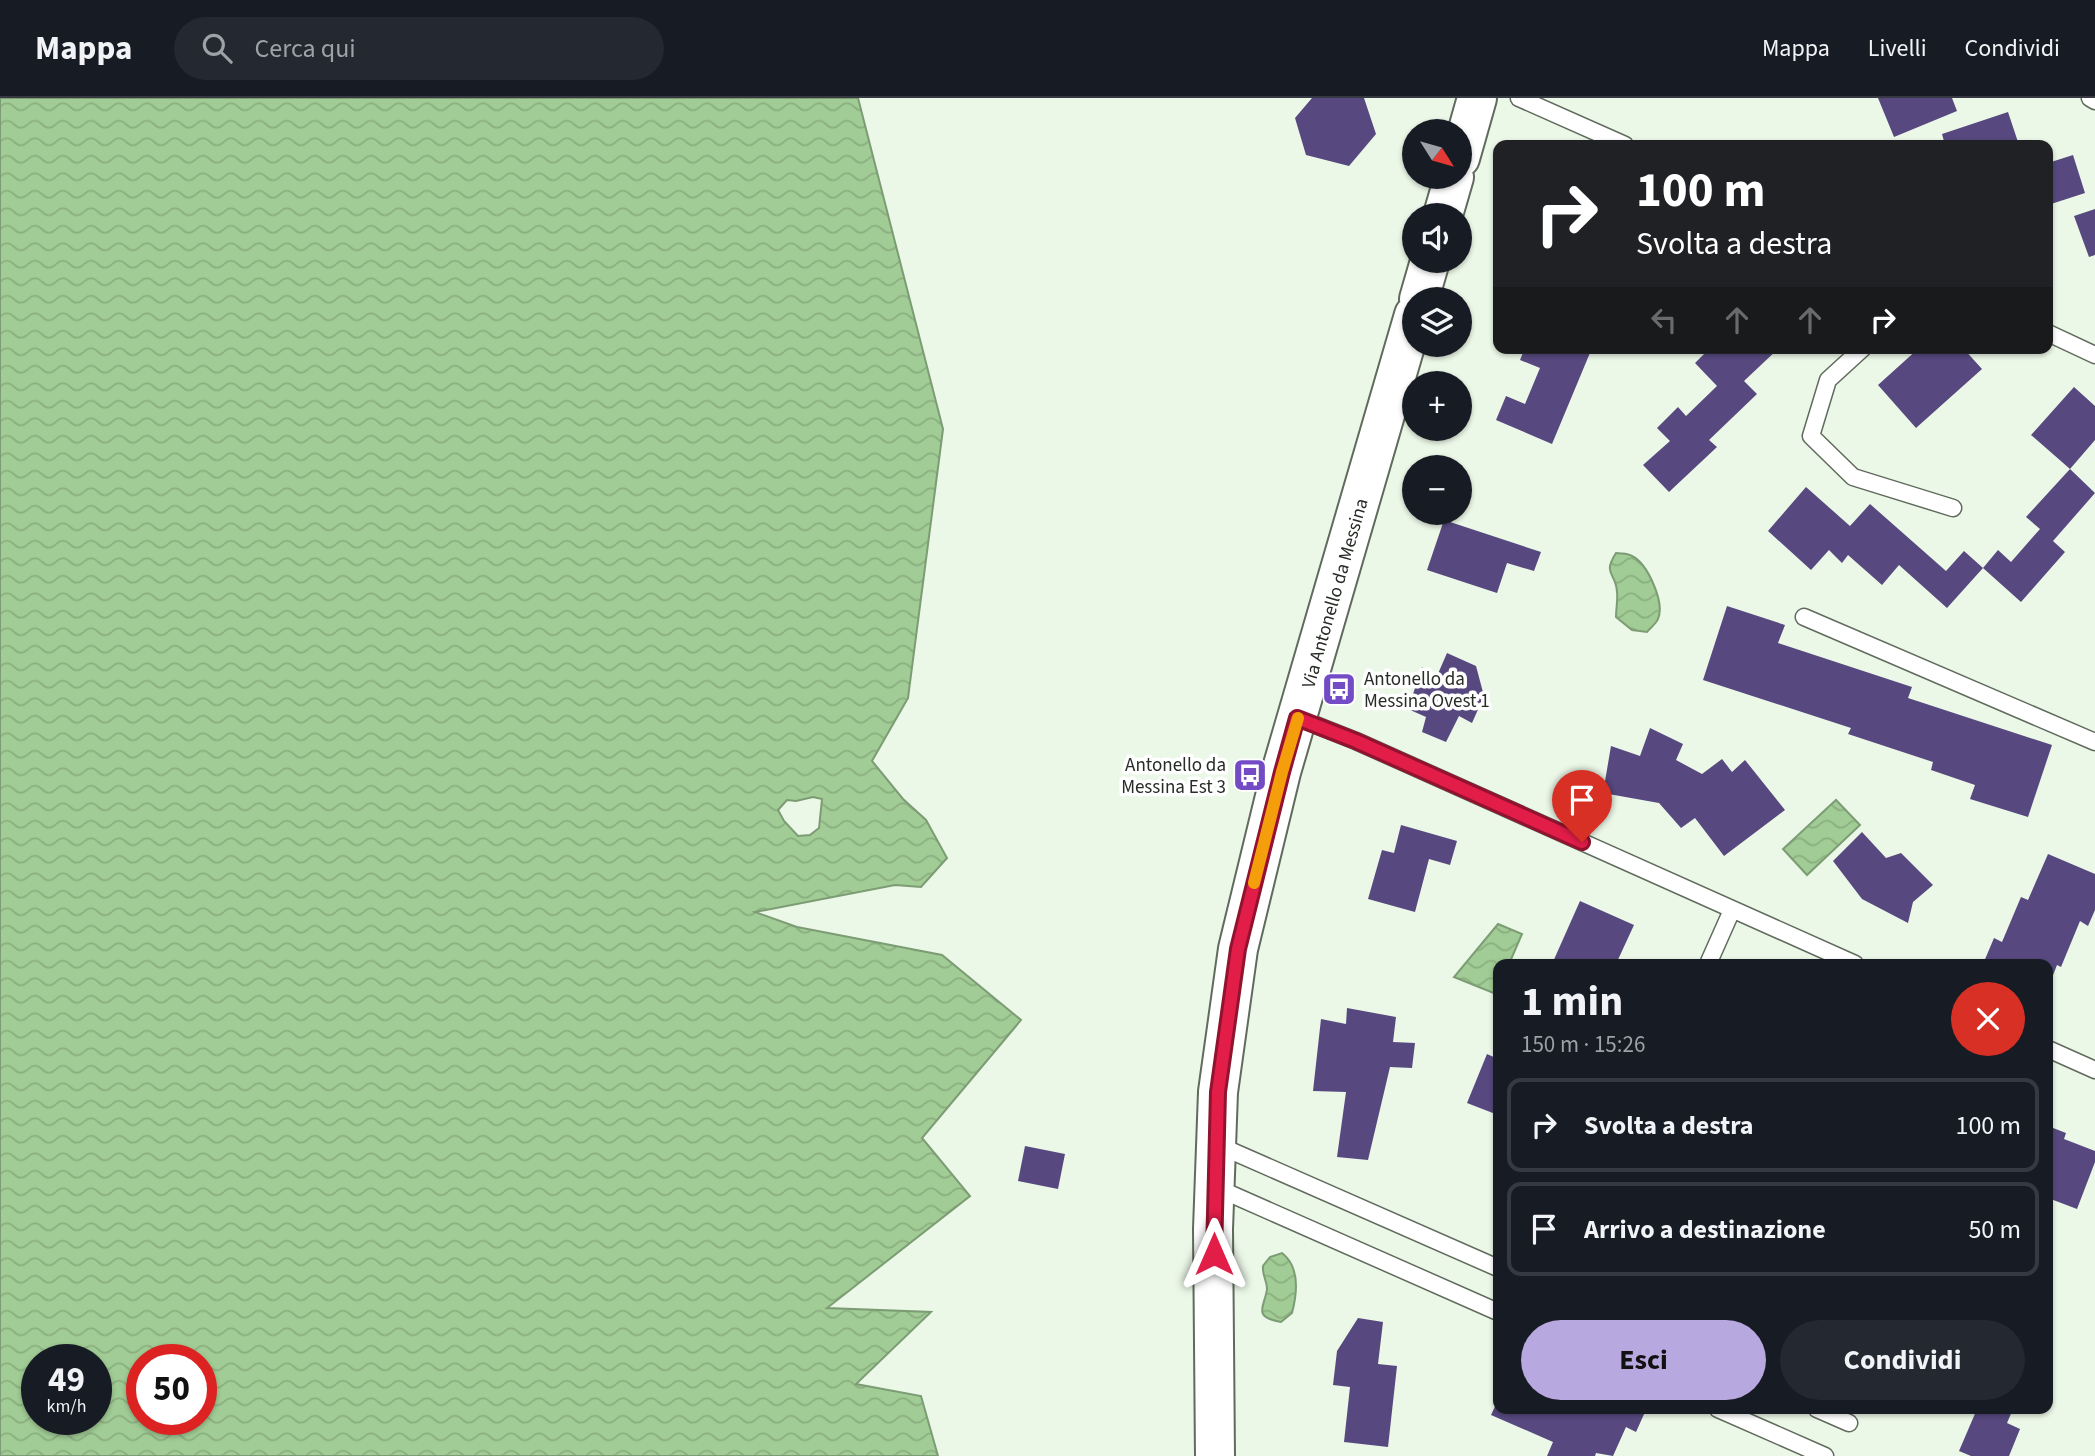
<!DOCTYPE html>
<html lang="it">
<head>
<meta charset="utf-8">
<style>
  :root { --surface:#171b24; --page:#242831; --text:#f1f3f6; --muted:#9ea1a6; --line:#363941; --accent:#b8a8e0 }
  body { margin:0; font-family:"Source Sans 3",sans-serif; background:var(--page); color:var(--text); height:100vh; display:flex; flex-direction:column; font-size:26px; white-space:nowrap }
  * { box-sizing:border-box; margin:0 }
  p { font-size:23px; color:var(--muted) }
  .icon { flex:none; width:38px; height:38px; fill:none; stroke:currentColor; stroke-width:2; stroke-linecap:round; stroke-linejoin:round }
  .map { position:relative; flex:1; overflow:hidden }
  .panel { position:absolute; left:1493px; top:861px; width:560px; height:455px; display:flex; flex-direction:column; background:var(--surface); border-radius:14px; box-shadow:0 2px 5px #0004 }
  .panel>* { flex:none }
  .guide { position:absolute; left:1493px; top:42px; width:560px; height:214px; border-radius:14px; box-shadow:0 2px 5px #0004; background:#202124; color:#fff; overflow:hidden }
  .needle { width:46px; rotate:127deg }
  .buttons { position:absolute; left:1402px; top:21px; display:grid; gap:14px }
  .buttons a { display:grid; place-items:center; width:70px; height:70px; border-radius:50%; background:var(--surface); box-shadow:0 2px 5px #0004; font-size:35px }
  .speed { position:absolute; left:21px; top:1246px; display:flex; gap:14px; font-size:35px; font-weight:700; text-align:center }
  .speed>* { display:grid; place-content:center; width:91px; height:91px; border-radius:50%; background:var(--surface); box-shadow:0 2px 5px #0004; line-height:1 }
  .speed small { font-size:18px; font-weight:400 }
  .speed .limit { border:10px solid #d22; background:#fff; color:#111 }
  .pin { position:absolute; display:grid; place-items:center; width:60px; height:60px; color:#fff; margin:-72px -30px; border-radius:50% 50% 50% 0; rotate:-45deg; box-shadow:0 0 7px #0007 }
  .pin .icon { rotate:45deg }
  .me { position:absolute; width:77px; margin:-38px; rotate:0deg; stroke-linejoin:round; filter:drop-shadow(0 0 5px #0008) }
  .turn { display:flex; align-items:center; gap:24px; height:147px; padding:0 28px; font-size:32px }
  .turn .icon { width:91px; height:91px; stroke-width:2.5 }
  .turn b { display:block; font-size:49px; line-height:60px }
  .lanes { display:flex; align-items:center; height:66px; padding:0 28px; background:#0003; justify-content:center; gap:35px; direction:ltr }
  .lanes .off { opacity:.35 }
  .round { display:grid; place-items:center; flex:none; width:74px; height:74px; border-radius:37px; background:var(--page) }
  .summary { display:flex; align-items:center; justify-content:space-between; height:119px; padding:0 28px }
  h1 { font-size:42px; font-weight:700; line-height:52px }
  .cta { display:flex; gap:14px; margin-top:auto; padding:14px 28px }
  .cta a { flex:1; height:80px; border-radius:42px; background:var(--accent); color:#111; font-size:28px; font-weight:700; line-height:80px; text-align:center }
  .cta a+a { background:var(--page); color:var(--text) }
  ul { padding:0; list-style:none }
  li { display:flex; align-items:center; gap:21px; height:94px; margin:0 14px 10px; padding:0 14px; border:4px solid var(--line); border-radius:14px }
  li div { flex:1 }
  li b { display:block; font-size:26px }
  li em { font-style:normal }
  header { display:flex; align-items:center; gap:42px; box-sizing:border-box; height:98px; padding:0 35px; background:var(--surface); border-bottom:2px solid var(--line) }
  header strong { font-size:33px }
  nav { display:flex; gap:38px; margin-inline-start:auto; font-size:24px }
  .search { width:490px; height:63px; background:var(--page); display:flex; align-items:center; gap:18px; box-sizing:border-box; padding:0 24px; border-radius:38px; color:var(--muted); font-size:26px }
  .map>svg:first-child { display:block }
  .water { fill:url(#water-waves); stroke:#7c9c74; stroke-width:2; fill-rule:evenodd }
  .building { fill:#57497f }
  .lines { fill:none; stroke-linecap:round; stroke-linejoin:round }
  .service-casing { stroke:#606b5d; stroke-width:19 }
  .secondary-casing { stroke:#606b5d; stroke-width:42 }
  .service { stroke:#fff; stroke-width:16 }
  .secondary { stroke:#fff; stroke-width:38 }
  .route-casing { stroke:#92132f; stroke-width:18 }
  .route { stroke:#e11d48; stroke-width:12 }
  .slow { stroke:#f59e0b; stroke-width:12 }
  .labels { text-anchor:middle; stroke-width:7; stroke-linejoin:round; paint-order:stroke }
  .street-label { font-size:19px; fill:#272c26; stroke:#fff }
  .poi-label { font-size:19px; fill:#272c26; stroke:#fff; text-anchor:start }
</style>
</head>
<body>
<header>
<strong>Mappa</strong>
<div class="search"><svg class="icon" aria-label="search" viewBox="0 0 24 24"><circle cx="10" cy="10" r="6"/><path d="M15 15l6 6"/></svg>Cerca qui</div>
<nav><a>Mappa</a><a>Livelli</a><a>Condividi</a></nav>
</header>
<div class="map">
<svg width="2095" height="1358" viewBox="0 0 2095 1358">
  <defs>
    <pattern id="water-waves" width="16" height="10" patternUnits="userSpaceOnUse" patternTransform="scale(1.75)"><rect width="16" height="10" fill="#a1cc95"/><path d="M0 5q4-4 8 0t8 0" fill="none" stroke="#8baf80"/></pattern>
  </defs>
  <rect width="100%" height="100%" fill="#ebf7e7"/>
  <path class="water" d="M 0,0 L 858,0 L 943,331 L 908,600 L 872,663 L 903,701 L 926,722 L 947,760 L 921,789 L 895,787 L 755,814 L 797,829 L 942,857 L 1021,922 L 922,1040 L 970,1098 L 827,1210 L 931,1214 L 856,1286 L 921,1298 L 938,1358 L 0,1358 ZM 813,699 L 822,701 L 819,730 L 810,737 L 798,738 L 784,723 L 778,712 L 787,702 L 796,703 ZM 37,1262 L 96,1262 L 96,1321 L 37,1321 ZM 142,1262 L 201,1262 L 201,1321 L 142,1321 Z
    M 1616,455 C 1622,456 1628,455 1632,458 C 1648,466 1665,505 1658,521 C 1656,526 1650,530 1647,534 L 1632,532 L 1616,519 C 1616,510 1618,502 1617,494 C 1616,474 1602,477 1616,455 Z
    M 1836,702 L 1860,727 L 1807,777 L 1783,751 Z
    M 1498,826 L 1522,836 L 1509,866 L 1498,866 L 1498,891 L 1496,896 L 1454,879 Z
    M 1282,1155 C 1300,1169 1297,1196 1292,1215 L 1281,1224 C 1251,1219 1265,1208 1267,1191 C 1267,1183 1262,1177 1263,1168 L 1270,1159 Z"/>
  <path class="building" d="M 1312,0 L 1364,0 L 1376,36 L 1349,68 L 1306,57 L 1295,20 Z
    M 1878,0 L 1952,0 L 1957,13 L 1894,39 Z
    M 2008,14 L 2019,47 L 1945,47 L 1942,36 Z
    M 2073,57 L 2085,95 L 2048,107 L 2048,65 Z
    M 2095,111 L 2095,157 L 2089,159 L 2074,118 Z
    M 1525,250 L 1592,250 L 1552,346 L 1496,322 L 1506,298 L 1525,306 L 1540,270 L 1520,262 Z
    M 1710,250 L 1779,250 L 1744,283 L 1757,296 L 1709,342 L 1717,349 L 1669,394 L 1643,367 L 1670,343 L 1657,330 L 1678,309 L 1686,318 L 1717,288 L 1695,265 Z
    M 1919,250 L 1963,250 L 1982,271 L 1916,330 L 1878,287 Z
    M 2074,289 L 2095,308 L 2095,342 L 2070,371 L 2031,337 Z
    M 2070,371 L 2095,395 L 2053,443 L 2065,454 L 2021,504 L 1983,470 L 1998,452 L 2011,464 L 2040,431 L 2026,419 Z
    M 1806,389 L 1850,428 L 1870,406 L 1946,473 L 1964,453 L 1983,470 L 1947,510 L 1899,467 L 1882,487 L 1848,457 L 1842,465 L 1829,452 L 1811,472 L 1768,433 Z
    M 1444,422 L 1541,454 L 1534,473 L 1507,465 L 1497,495 L 1427,472 Z
    M 1727,508 L 1785,527 L 1778,545 L 1912,589 L 1908,600 L 2052,647 L 2028,719 L 1970,701 L 1975,687 L 1931,672 L 1933,664 L 1848,636 L 1851,630 L 1703,582 Z
    M 1447,555 L 1476,568 L 1484,598 L 1472,625 L 1459,618 L 1446,644 L 1422,634 L 1426,619 L 1408,611 L 1422,569 L 1437,578 Z
    M 1650,630 L 1683,646 L 1676,662 L 1702,676 L 1722,661 L 1732,674 L 1745,662 L 1785,712 L 1724,758 L 1695,720 L 1681,730 L 1659,705 L 1603,695 L 1611,648 L 1640,658 Z
    M 1401,727 L 1457,743 L 1450,767 L 1429,761 L 1415,814 L 1368,801 L 1382,752 L 1394,755 Z
    M 1862,734 L 1886,760 L 1901,755 L 1933,787 L 1913,804 L 1908,825 L 1862,801 L 1833,763 Z
    M 2048,756 L 2095,776 L 2095,812 L 2088,828 L 2080,823 L 2061,869 L 2057,867 L 2048,890 L 2048,866 L 1983,866 L 1994,840 L 2002,844 L 2021,799 L 2028,802 Z
    M 1580,803 L 1634,827 L 1616,866 L 1552,866 Z
    M 1347,910 L 1396,919 L 1393,944 L 1415,945 L 1412,970 L 1390,969 L 1368,1062 L 1337,1059 L 1346,994 L 1313,993 L 1321,921 L 1346,926 Z
    M 1487,956 L 1498,961 L 1498,1017 L 1467,1005 Z
    M 2048,1028 L 2066,1035 L 2064,1041 L 2095,1053 L 2095,1064 L 2077,1111 L 2048,1100 Z
    M 1025,1048 L 1065,1056 L 1058,1091 L 1018,1083 Z
    M 1358,1220 L 1383,1224 L 1378,1266 L 1397,1268 L 1388,1349 L 1344,1344 L 1350,1289 L 1333,1287 L 1337,1253 Z
    M 1498,1302 L 1498,1311 L 1638,1311 L 1645,1314 L 1636,1334 L 1626,1329 L 1613,1358 L 1596,1355 L 1595,1358 L 1547,1358 L 1553,1344 L 1491,1317 Z
    M 1977,1311 L 2013,1311 L 2007,1325 L 2020,1331 L 2009,1358 L 1971,1358 L 1959,1353 Z"/>
  <g class="lines">
    <g class="service-casing">
      <path id="service" d="M 1519,0 L 1625,47
        M 2090,0 L 2095,3
        M 2048,235 L 2095,257
        M 1863,250 L 1828,282 L 1811,338 L 1853,379 L 1953,410
        M 1804,519 L 2095,644
        M 1298,620 L 1356,643 L 1855,866
        M 1708,866 L 1732,812
        M 2048,951 L 2095,972
        M 1218,1047 L 1498,1170
        M 1215,1089 L 1498,1214
        M 1718,1311 L 1825,1358
        M 1817,1311 L 1849,1325"/>
    </g>
    <g class="secondary-casing">
      <path id="secondary" d="M 1460,60 L 1477,0
        M 1443,117 L 1454,79
        M 1419,201 L 1430,163
        M 1215,1358 L 1213,1131 L 1218,994 L 1238,851 L 1281,674 L 1414,217"/>
    </g>
    <use href="#service" class="service"/>
    <use href="#secondary" class="secondary"/>
  </g>
  <g class="lines">
    <g class="route-casing">
      <path id="route" d="M 1214,1156 L 1218,994 L 1238,851 L 1282,674 L 1297,620 L 1356,643 L 1582,744"/>
    </g>
    <use href="#route" class="route"/>
    <path class="slow" d="M 1254,785 L 1282,674 L 1298,620"/>
  </g>
  <defs>
    <g id="bus-square" transform="scale(1.75)"><rect x="-9" y="-9" width="18" height="18" rx="4" fill="#734cc5" stroke="#fff"/><path d="M-5-6H5V4H4V6H2V4H-2V6H-4V4H-5ZM-3.5-4V0h7V-4ZM-3.5 1.2v1.5H-2V1.2ZM2 1.2v1.5H3.5V1.2Z" fill="#fff"/></g>
  </defs>
  <g fill-rule="evenodd">
    <use href="#bus-square" x="1339" y="591"/>
    <use href="#bus-square" x="1250" y="677"/>
  </g>
  <g class="labels">
    <g class="street-label">
      <text transform="translate(1334 495) rotate(-74)" y="7">Via Antonello da Messina</text>
    </g>
    <g class="poi-label">
      <text x="1364" y="587">Antonello da<tspan x="1364" dy="22">Messina Ovest 1</tspan></text>
      <text x="1226" y="673" text-anchor="end">Antonello da<tspan x="1226" dy="22">Messina Est 3</tspan></text>
    </g>
  </g>
</svg>
<div class="buttons">
<a><svg class="needle" viewBox="-14 -14 28 28"><path d="M0-13l5 13h-10z" fill="#e53935"/><path d="M0 13l5-13h-10z" fill="#9ea1a6"/></svg></a>
<a><svg class="icon" aria-label="sound" viewBox="0 0 24 24"><path d="M4 9h4l5-4v14l-5-4H4zM17 9q2 3 0 6"/></svg></a>
<a><svg class="icon" aria-label="layers" viewBox="0 0 24 24"><path d="M12 4l9 5-9 5-9-5zM3 14l9 5 9-5"/></svg></a>
<a>+</a>
<a>−</a>
</div>
<div class="speed"><div>49<small>km/h</small></div><div class="limit">50</div></div>
<div class="pin" style="left:1582px;top:744px;background:#d93025"><svg class="icon" aria-label="arrive" viewBox="0 0 24 24"><path d="M6 21V4h12l-3 4 3 4H6"/></svg></div>
<svg class="me" style="left:1214px;top:1156px" viewBox="-20 -20 40 40"><path d="M0-17L14 15 0 8-14 15z" fill="#e11d48" stroke="#fff" stroke-width="4"/></svg>
<div class="guide">
<div class="turn"><svg class="icon" aria-label="right" viewBox="0 0 24 24"><path d="M7 20v-9h11M14 6l5 5-5 5"/></svg><div><b>100 m</b>Svolta a destra</div></div>
<div class="lanes"><svg class="icon off" aria-label="left" viewBox="0 0 24 24"><path d="M17 20v-9H6M10 6l-5 5 5 5"/></svg><svg class="icon off" aria-label="ahead" viewBox="0 0 24 24"><path d="M12 20V5M6 11l6-6 6 6"/></svg><svg class="icon off" aria-label="ahead" viewBox="0 0 24 24"><path d="M12 20V5M6 11l6-6 6 6"/></svg><svg class="icon" aria-label="right" viewBox="0 0 24 24"><path d="M7 20v-9h11M14 6l5 5-5 5"/></svg></div>
</div>
<section class="panel">
<div class="summary"><div><h1>1 min</h1><p>150 m · 15:26</p></div><a class="round" style="background:#d93025;color:#fff"><svg class="icon" aria-label="close" viewBox="0 0 24 24"><path d="M6 6l12 12M18 6L6 18"/></svg></a></div>
<ul>
<li><svg class="icon" aria-label="right" viewBox="0 0 24 24"><path d="M7 20v-9h11M14 6l5 5-5 5"/></svg><div><b>Svolta a destra</b></div><em>100 m</em></li>
<li><svg class="icon" aria-label="arrive" viewBox="0 0 24 24"><path d="M6 21V4h12l-3 4 3 4H6"/></svg><div><b>Arrivo a destinazione</b></div><em>50 m</em></li>
</ul>
<div class="cta"><a>Esci</a><a>Condividi</a></div>
</section>
</div>
</body>
</html>
